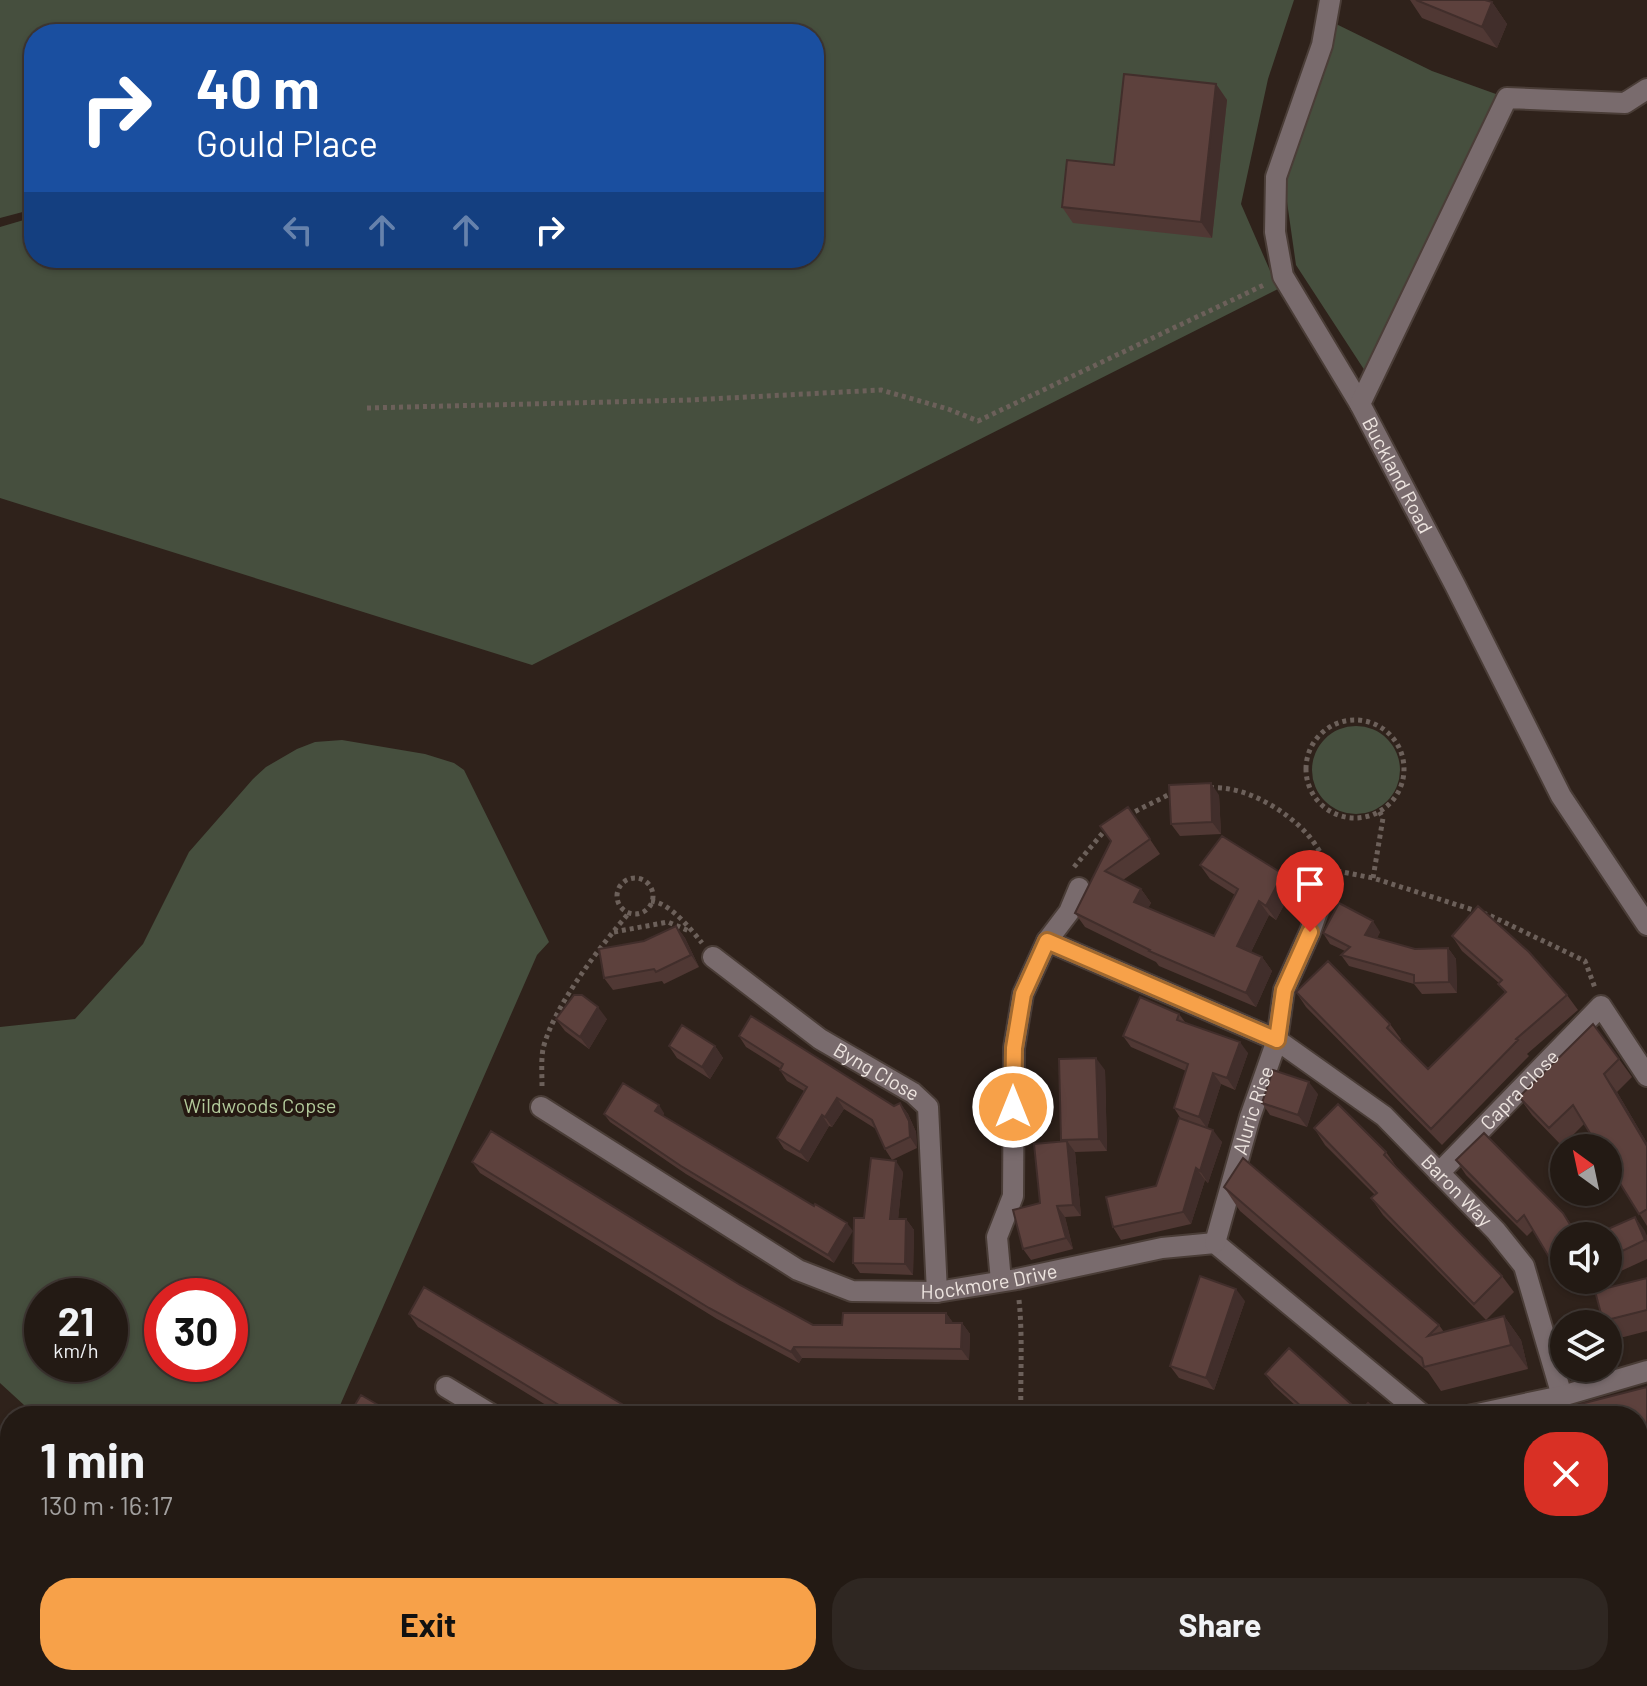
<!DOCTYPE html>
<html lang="en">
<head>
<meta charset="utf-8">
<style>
  :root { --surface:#231a14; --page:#2f2722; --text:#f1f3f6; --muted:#a3a1a0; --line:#403834; --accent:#f7a149 }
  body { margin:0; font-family:Barlow,sans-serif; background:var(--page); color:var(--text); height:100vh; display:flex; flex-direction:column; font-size:30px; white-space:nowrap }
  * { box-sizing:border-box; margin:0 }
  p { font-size:26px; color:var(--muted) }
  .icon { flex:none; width:44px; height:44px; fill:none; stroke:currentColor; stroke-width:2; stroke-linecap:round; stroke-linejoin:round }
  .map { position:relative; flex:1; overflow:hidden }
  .drawer { position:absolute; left:0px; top:1406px; width:1648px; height:280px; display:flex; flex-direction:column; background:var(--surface); border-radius:32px 32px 0 0; box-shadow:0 2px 6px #0004,0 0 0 2px var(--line) }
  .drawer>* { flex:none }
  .hud { position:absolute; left:24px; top:24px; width:800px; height:244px; border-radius:32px; box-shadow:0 2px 6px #0004,0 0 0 2px var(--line); background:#1a4fa0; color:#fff; overflow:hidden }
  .needle { width:52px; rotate:327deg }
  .controls { position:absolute; left:1550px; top:1134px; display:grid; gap:16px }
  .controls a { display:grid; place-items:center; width:72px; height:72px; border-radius:50%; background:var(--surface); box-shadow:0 2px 6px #0004,0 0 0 2px var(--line); font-size:40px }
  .speed { position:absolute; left:24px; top:1278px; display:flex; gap:16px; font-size:40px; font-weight:700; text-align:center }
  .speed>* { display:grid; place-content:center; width:104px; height:104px; border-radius:50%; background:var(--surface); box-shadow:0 2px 6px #0004,0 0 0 2px var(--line); line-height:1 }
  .speed small { font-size:20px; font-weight:400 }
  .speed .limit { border:12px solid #d22; background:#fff; color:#111 }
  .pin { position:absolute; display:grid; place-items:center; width:68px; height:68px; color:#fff; margin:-82px -34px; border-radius:50% 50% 50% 0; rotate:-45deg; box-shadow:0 0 8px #0007 }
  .pin .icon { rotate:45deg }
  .me { position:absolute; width:88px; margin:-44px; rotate:0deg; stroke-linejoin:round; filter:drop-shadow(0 0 6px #0008) }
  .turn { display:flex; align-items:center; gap:28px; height:168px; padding:0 40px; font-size:36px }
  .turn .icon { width:104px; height:104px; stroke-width:2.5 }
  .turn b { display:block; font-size:56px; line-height:68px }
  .lanes { display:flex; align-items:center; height:76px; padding:0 40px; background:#0003; justify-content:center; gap:40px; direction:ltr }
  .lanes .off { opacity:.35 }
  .round { display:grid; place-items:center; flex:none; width:84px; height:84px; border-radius:32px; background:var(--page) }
  .headline { display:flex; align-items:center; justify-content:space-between; height:136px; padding:0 40px }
  h1 { font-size:48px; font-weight:700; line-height:60px }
  .action { display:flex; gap:16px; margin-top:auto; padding:16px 40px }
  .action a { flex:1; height:92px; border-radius:32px; background:var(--accent); color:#111; font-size:32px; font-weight:700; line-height:92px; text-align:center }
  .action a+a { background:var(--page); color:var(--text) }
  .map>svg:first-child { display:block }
  .green { fill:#464f3e; fill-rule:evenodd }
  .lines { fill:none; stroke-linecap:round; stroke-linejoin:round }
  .minor-casing { stroke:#4a3d37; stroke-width:24 }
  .path { stroke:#6c605a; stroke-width:5; stroke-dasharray:4 4; stroke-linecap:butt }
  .minor { stroke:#796b6d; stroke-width:20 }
  .wall { fill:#503834 }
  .shaded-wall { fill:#412e2b }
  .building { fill:#5d413d; stroke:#412e2b; stroke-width:2 }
  .route-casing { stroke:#a1692f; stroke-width:20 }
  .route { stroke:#f7a149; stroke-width:14 }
  .labels { text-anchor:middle; stroke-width:8; stroke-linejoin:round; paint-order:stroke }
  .street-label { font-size:20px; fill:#eee5e0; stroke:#251912 }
  .park-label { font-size:20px; fill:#b3ca9b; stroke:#251912 }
</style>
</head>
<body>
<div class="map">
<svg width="1647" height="1686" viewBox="0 0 1647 1686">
  <rect width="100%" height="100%" fill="#2f221b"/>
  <path class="green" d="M 0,0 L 1294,0 L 1268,79 L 1241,204 L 1278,289 L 532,665 L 0,498 L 0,227 L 34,217 L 34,258 L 814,258 L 814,34 L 34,34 L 34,209 L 0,218 Z
    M 1330,21 L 1432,71 L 1507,98 L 1365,371 L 1296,265 L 1284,181 Z
    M1312 770a44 44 0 1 1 88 0a44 44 0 1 1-88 0Z
    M 342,740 L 425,754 L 454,763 L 464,770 L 549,942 L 537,955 L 338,1410 L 335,1416 L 36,1416 L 0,1383 L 0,1027 L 75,1019 L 143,944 L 189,852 L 253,779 L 266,767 L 297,749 L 315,742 ZM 110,1296 L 110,1364 L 42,1364 L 42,1296 ZM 230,1296 L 230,1364 L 162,1364 L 162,1296 Z"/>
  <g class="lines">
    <g class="minor-casing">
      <g id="minor">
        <path d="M 1330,0 L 1322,45 L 1276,177 L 1275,232 L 1283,276 L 1360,404"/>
        <path id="s1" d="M 1647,89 L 1625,103 L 1507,98 L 1360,404 L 1455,585 L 1561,796 L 1647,925"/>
        <path id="s2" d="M 1047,941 L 1277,1040 L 1384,1116 L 1496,1231 L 1524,1266 L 1562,1396"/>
        <path id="s3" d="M 713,957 L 820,1039 L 913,1093 L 928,1107 L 937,1292"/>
        <path id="s4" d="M 541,1107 L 798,1270 L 852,1291 L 937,1292 L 1017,1279 L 1162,1248 L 1215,1243 L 1424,1416"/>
        <path id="s5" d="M 1439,1173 L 1601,1006 L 1647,1076"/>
        <path id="s6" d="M 1215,1243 L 1250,1117 L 1277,1040 L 1284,990 L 1310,932 L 1325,888"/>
        <path d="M 1001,1281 L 997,1237 L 1013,1196 L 1014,1048 L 1023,994 L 1047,941 L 1069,912 L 1079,888"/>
        <path d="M 446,1387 L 494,1416"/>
        <path d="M 1468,1416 L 1562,1396 L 1647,1371"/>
        <path d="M 1638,1658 L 1647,1672"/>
        <path d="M 147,1676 L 156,1686"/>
        <path d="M 851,1676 L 875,1686"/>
        <path d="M 1011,1676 L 1011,1686"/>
        <path d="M 255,1686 L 281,1678 L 299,1686"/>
      </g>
    </g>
    <path class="path" d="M 367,408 L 690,400 L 881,390 L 948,409 L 978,421 L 1266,284
      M1306 769a49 49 0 1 1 98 0a49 49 0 1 1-98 0Z
      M 1210,788 C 1244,785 1286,810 1308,835 C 1316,844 1322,856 1329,866
      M 1128,815 L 1176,791
      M 1074,867 L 1106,829
      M 1337,871 L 1373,878 L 1489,915 L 1585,961 L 1595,988
      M 1373,878 L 1383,818 L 1379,811
      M617 896a18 18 0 1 1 36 0a18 18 0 1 1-36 0Z
      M 651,901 C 670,903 690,928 702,943
      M 614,932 L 668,922 L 689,931
      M 542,1086 C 542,1074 541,1060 543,1049 C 553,1007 601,945 629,913
      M 1019,1300 C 1023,1338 1020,1377 1021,1416"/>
    <use href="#minor" class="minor"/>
  </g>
  <path class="wall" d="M 1410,0 L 1485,0 L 1492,2 L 1507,24 L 1497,48 L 1422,18 Z
    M 1216,84 L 1227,100 L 1212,238 L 1073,223 L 1062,207 Z
    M 1219,795 L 1221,834 L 1180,836 L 1171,824 Z
    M 1128,807 L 1160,854 L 1123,880 L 1141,889 L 1151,903 L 1148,908 L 1214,936 L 1235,895 L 1210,879 L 1200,865 L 1283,874 L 1293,888 L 1276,920 L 1269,915 L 1251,952 L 1262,957 L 1272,971 L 1256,1007 L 1159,966 L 1156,962 L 1085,927 L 1075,913 Z
    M 676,926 L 685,938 L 699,967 L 664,984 L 662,981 L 613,990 L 604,978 L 644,941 Z
    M 1380,932 L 1377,938 L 1415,949 L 1448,948 L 1456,959 L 1457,993 L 1422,994 L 1414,984 L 1349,966 L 1341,955 L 1345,951 L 1330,944 L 1323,933 Z
    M 1452,936 L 1567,995 L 1578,1010 L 1527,1054 L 1529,1056 L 1442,1145 L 1306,1007 L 1296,992 L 1390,1024 L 1401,1039 L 1400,1041 L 1428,1069 L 1505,993 L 1499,983 L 1462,951 Z
    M 1179,1014 L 1185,1022 L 1248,1053 L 1235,1090 L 1221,1084 L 1207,1128 L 1222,1142 L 1208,1183 L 1205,1180 L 1191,1224 L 1121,1240 L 1113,1227 L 1156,1186 L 1181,1119 L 1174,1108 L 1186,1071 L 1131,1047 L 1123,1036 Z
    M 556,1019 L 607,1019 L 589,1049 L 565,1031 Z
    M 739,1036 L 894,1106 L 900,1103 L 908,1114 L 916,1132 L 917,1148 L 892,1160 L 885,1149 L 876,1129 L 844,1109 L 832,1127 L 829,1126 L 808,1162 L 784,1149 L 777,1138 L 804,1091 L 787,1081 L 780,1070 L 781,1069 L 746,1047 Z
    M 669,1046 L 715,1046 L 723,1058 L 710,1079 L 677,1058 Z
    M 1619,1059 L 1632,1077 L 1617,1092 L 1647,1143 L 1647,1226 L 1584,1124 L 1562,1146 L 1532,1115 L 1519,1097 Z
    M 1105,1070 L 1107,1151 L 1075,1152 L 1081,1216 L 1065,1217 L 1073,1249 L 1031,1260 L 1023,1249 L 1063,1142 L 1061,1140 Z
    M 1318,1094 L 1307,1127 L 1270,1115 L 1262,1103 Z
    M 664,1113 L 663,1116 L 814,1206 L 834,1263 L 686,1174 L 610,1122 L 604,1114 Z
    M 1314,1128 L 1386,1152 L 1398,1169 L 1502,1276 L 1514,1292 L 1486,1320 L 1383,1215 L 1371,1198 L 1375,1195 L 1325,1145 Z
    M 1456,1160 L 1563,1213 L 1574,1228 L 1563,1269 L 1560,1271 L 1533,1230 L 1527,1236 L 1466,1175 Z
    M 472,1162 L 740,1285 L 813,1325 L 842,1325 L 946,1313 L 953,1323 L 962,1323 L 970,1334 L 969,1360 L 802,1358 L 799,1363 L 717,1319 L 480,1173 Z
    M 903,1172 L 898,1219 L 906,1219 L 914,1230 L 913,1275 L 860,1273 L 853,1263 L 864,1218 Z
    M 1224,1187 L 1439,1325 L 1444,1332 L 1504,1316 L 1521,1340 L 1528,1369 L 1441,1391 L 1428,1372 L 1240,1211 Z
    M 1635,1217 L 1647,1236 L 1647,1259 L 1608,1277 L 1608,1236 Z
    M 1647,1278 L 1647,1331 L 1616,1339 L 1608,1328 L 1608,1324 L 1605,1324 L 1603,1321 Z
    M 1570,1280 L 1593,1280 L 1577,1290 Z
    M 1245,1301 L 1214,1390 L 1179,1378 L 1170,1366 Z
    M 409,1314 L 642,1416 L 564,1416 L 418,1327 Z
    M 1265,1374 L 1360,1412 L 1383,1416 L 1307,1416 L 1274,1386 Z
    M 1647,1387 L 1647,1451 L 1638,1453 L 1638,1416 Z
    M 10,1501 L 10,1559 L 0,1548 L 0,1510 Z
    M 351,1676 L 440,1676 L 429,1686 L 352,1686 L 347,1679 Z
    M 721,1676 L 769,1676 L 769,1677 L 784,1686 L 737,1686 Z
    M 1252,1676 L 1254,1683 L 1277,1676 L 1284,1686 L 1156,1686 L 1154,1678 Z
    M 1554,1676 L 1587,1676 L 1588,1679 L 1568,1686 L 1561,1686 Z"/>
  <path class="shaded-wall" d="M 1492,2 L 1507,24 L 1497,48 L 1482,27 Z
    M 1216,84 L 1227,100 L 1212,238 L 1201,222 Z
    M 1211,783 L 1219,795 L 1221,834 L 1212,822 Z
    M 1283,874 L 1293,888 L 1276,920 L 1266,906 Z
    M 1141,889 L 1151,903 L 1144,916 L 1134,902 Z
    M 1259,901 L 1269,915 L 1247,960 L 1237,946 Z
    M 1373,921 L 1380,932 L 1373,946 L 1365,935 Z
    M 676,926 L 685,938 L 699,967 L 691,955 Z
    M 1448,948 L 1456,959 L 1457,993 L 1449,982 Z
    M 1262,957 L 1272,971 L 1256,1007 L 1246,993 Z
    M 598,1007 L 607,1019 L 589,1049 L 580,1037 Z
    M 1240,1042 L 1248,1053 L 1235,1090 L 1227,1078 Z
    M 715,1046 L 723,1058 L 710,1079 L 702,1067 Z
    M 1096,1058 L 1105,1070 L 1107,1151 L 1099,1139 Z
    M 1213,1073 L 1221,1084 L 1207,1128 L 1199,1117 Z
    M 1604,1074 L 1617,1092 L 1647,1143 L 1647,1146 Z
    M 1309,1082 L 1318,1094 L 1307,1127 L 1298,1115 Z
    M 837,1098 L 844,1109 L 832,1127 L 825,1117 Z
    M 900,1103 L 908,1114 L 916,1132 L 917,1148 L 910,1137 Z
    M 659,1105 L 664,1113 L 661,1120 L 655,1111 Z
    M 822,1115 L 829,1126 L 808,1162 L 800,1152 Z
    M 1213,1130 L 1222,1142 L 1208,1183 L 1200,1171 Z
    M 1067,1141 L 1075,1152 L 1081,1216 L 1073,1205 Z
    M 896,1161 L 903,1172 L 897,1230 L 890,1219 Z
    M 1196,1168 L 1205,1180 L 1191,1224 L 1183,1212 Z
    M 1057,1206 L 1065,1217 L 1073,1249 L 1066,1238 Z
    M 1635,1217 L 1645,1231 L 1647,1236 L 1647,1243 Z
    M 906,1219 L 914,1230 L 913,1275 L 905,1264 Z
    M 847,1223 L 853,1231 L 834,1263 L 828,1255 Z
    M 1236,1289 L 1245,1301 L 1214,1390 L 1206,1378 Z
    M 946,1313 L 954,1324 L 946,1323 Z
    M 1504,1316 L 1521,1340 L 1528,1369 L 1511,1345 Z
    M 962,1323 L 970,1334 L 969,1360 L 961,1349 Z
    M 794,1347 L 802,1358 L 799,1363 L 791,1352 Z
    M 751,1676 L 769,1676 L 763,1686 L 748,1686 L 747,1683 Z
    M 1390,1676 L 1394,1676 L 1397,1686 L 1393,1686 Z"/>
  <path class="building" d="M 1416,0 L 1485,0 L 1492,2 L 1482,27 Z
    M 1124,74 L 1216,84 L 1201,222 L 1062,207 L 1067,160 L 1114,165 Z
    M 1211,783 L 1212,822 L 1171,824 L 1169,785 Z
    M 1128,807 L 1150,839 L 1105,871 L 1141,889 L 1134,902 L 1214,936 L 1238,889 L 1200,865 L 1222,836 L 1283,874 L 1266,906 L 1259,901 L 1237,946 L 1262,957 L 1246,993 L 1149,951 L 1150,950 L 1075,913 L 1111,841 L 1100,826 Z
    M 1339,903 L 1373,921 L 1365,935 L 1415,949 L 1448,948 L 1449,982 L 1414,983 L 1414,975 L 1341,955 L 1350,947 L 1323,933 Z
    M 1478,906 L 1529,952 L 1567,995 L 1516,1039 L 1518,1040 L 1431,1129 L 1296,992 L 1328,961 L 1390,1024 L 1387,1028 L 1428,1069 L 1506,992 L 1498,984 L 1502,980 L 1452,936 Z
    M 676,926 L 691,955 L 656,972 L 654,969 L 604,978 L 599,949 L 644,941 Z
    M 574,995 L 582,995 L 598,1007 L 580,1037 L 556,1019 Z
    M 1140,997 L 1179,1014 L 1177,1020 L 1240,1042 L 1227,1078 L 1213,1073 L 1199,1117 L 1174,1108 L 1188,1064 L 1123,1036 Z
    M 751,1016 L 894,1106 L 900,1103 L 909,1121 L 910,1137 L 885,1149 L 872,1120 L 837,1098 L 825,1117 L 822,1115 L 800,1152 L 777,1138 L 807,1087 L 780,1070 L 783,1064 L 739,1036 Z
    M 1593,1024 L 1619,1059 L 1604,1074 L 1647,1146 L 1647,1209 L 1639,1214 L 1608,1164 L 1608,1148 L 1599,1148 L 1573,1105 L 1549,1128 L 1519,1097 Z
    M 682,1025 L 715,1046 L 702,1067 L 669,1046 Z
    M 1096,1058 L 1099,1139 L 1061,1140 L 1059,1059 Z
    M 1273,1070 L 1309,1082 L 1298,1115 L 1262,1103 Z
    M 623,1083 L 659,1105 L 655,1111 L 814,1206 L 815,1204 L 847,1223 L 828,1255 L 681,1166 L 604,1114 Z
    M 1338,1104 L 1386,1152 L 1384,1155 L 1502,1276 L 1474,1304 L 1371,1198 L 1377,1193 L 1314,1128 Z
    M 1179,1118 L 1213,1130 L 1200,1171 L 1196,1168 L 1183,1212 L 1113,1227 L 1106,1197 L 1156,1186 Z
    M 491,1131 L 740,1285 L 813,1325 L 842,1325 L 843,1313 L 946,1313 L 946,1323 L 962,1323 L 961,1349 L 794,1347 L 791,1352 L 709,1308 L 472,1162 Z
    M 1484,1133 L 1563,1213 L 1577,1236 L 1564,1236 L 1564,1270 L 1554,1254 L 1549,1257 L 1524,1215 L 1517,1222 L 1456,1160 Z
    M 1067,1141 L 1073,1205 L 1057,1206 L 1066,1238 L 1023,1249 L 1013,1210 L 1040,1203 L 1034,1144 Z
    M 871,1158 L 896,1161 L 890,1219 L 906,1219 L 905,1264 L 853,1263 L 854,1218 L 864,1218 Z
    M 1243,1158 L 1439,1325 L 1428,1336 L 1504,1316 L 1511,1345 L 1424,1367 L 1422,1358 L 1224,1187 Z
    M 1635,1217 L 1645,1240 L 1608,1258 L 1608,1236 L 1592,1236 Z
    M 1200,1276 L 1236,1289 L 1206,1378 L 1170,1366 Z
    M 1647,1278 L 1647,1310 L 1603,1321 L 1595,1291 Z
    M 424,1287 L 642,1416 L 577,1416 L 409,1314 Z
    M 1289,1348 L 1360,1412 L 1368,1403 L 1383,1416 L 1312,1416 L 1265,1374 Z
    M 1647,1387 L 1647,1425 L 1638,1427 L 1638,1416 L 1534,1416 Z
    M 361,1395 L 397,1416 L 348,1416 Z
    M 10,1501 L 10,1552 L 8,1553 L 0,1544 L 0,1510 Z
    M 1638,1538 L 1647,1551 L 1647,1593 L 1638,1581 Z
    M 89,1676 L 123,1676 L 132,1686 L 98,1686 Z
    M 351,1676 L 407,1676 L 396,1686 L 354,1686 L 347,1679 Z
    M 460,1676 L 496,1676 L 502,1682 L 498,1686 L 458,1686 L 454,1682 Z
    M 734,1676 L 751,1676 L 747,1683 Z
    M 763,1676 L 767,1676 L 784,1686 L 757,1686 Z
    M 1159,1676 L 1246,1676 L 1216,1686 L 1156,1686 L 1154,1678 Z
    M 1274,1676 L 1277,1676 L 1280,1686 L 1251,1686 L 1250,1684 Z
    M 1361,1676 L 1390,1676 L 1393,1686 L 1364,1686 Z
    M 266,1682 L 270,1686 L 249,1686 Z"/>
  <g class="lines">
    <g class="route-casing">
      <path id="route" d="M 1013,1107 L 1014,1048 L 1023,994 L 1047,941 L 1277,1040 L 1284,990 L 1310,932"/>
    </g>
    <use href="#route" class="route"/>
  </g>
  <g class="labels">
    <g class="street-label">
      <text dy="7" stroke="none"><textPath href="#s1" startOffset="564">Buckland Road</textPath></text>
      <text dy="7" stroke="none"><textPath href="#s3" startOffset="200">Byng Close</textPath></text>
      <text dy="7" stroke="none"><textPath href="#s5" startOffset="116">Capra Close</textPath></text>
      <text dy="7" stroke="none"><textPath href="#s6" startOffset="138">Aluric Rise</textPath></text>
      <text dy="7" stroke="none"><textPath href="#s2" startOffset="486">Baron Way</textPath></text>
      <text dy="7" stroke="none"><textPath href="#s4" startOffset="500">Hockmore Drive</textPath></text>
    </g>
    <g class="park-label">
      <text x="260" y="1113">Wildwoods Copse</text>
    </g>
  </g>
</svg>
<div class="controls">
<a><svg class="needle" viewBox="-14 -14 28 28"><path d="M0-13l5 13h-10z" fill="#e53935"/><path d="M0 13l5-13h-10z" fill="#a3a1a0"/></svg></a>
<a><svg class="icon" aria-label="sound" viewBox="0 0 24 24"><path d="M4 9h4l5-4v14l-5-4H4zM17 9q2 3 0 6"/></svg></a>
<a><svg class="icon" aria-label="layers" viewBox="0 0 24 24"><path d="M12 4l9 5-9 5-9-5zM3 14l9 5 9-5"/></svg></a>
</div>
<div class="speed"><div>21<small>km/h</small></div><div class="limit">30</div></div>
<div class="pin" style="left:1310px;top:932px;background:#d93025"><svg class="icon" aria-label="arrive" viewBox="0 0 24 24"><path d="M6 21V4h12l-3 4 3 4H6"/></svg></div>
<svg class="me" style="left:1013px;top:1107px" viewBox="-20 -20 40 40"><circle r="17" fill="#f7a149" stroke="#fff" stroke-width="3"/><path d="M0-11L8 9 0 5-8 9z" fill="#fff"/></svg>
<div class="hud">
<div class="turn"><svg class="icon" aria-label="right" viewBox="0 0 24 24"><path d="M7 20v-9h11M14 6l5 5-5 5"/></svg><div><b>40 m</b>Gould Place</div></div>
<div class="lanes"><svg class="icon off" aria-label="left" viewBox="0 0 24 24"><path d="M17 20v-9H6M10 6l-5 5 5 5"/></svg><svg class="icon off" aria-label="ahead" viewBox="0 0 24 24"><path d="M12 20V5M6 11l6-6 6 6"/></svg><svg class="icon off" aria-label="ahead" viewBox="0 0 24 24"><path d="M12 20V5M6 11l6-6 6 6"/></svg><svg class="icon" aria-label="right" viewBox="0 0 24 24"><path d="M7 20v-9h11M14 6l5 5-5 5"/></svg></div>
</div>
<section class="drawer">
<div class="headline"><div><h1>1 min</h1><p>130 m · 16:17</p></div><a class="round" style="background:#d93025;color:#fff"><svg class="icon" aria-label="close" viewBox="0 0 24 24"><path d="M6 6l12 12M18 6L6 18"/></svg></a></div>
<div class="action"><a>Exit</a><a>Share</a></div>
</section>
</div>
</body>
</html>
